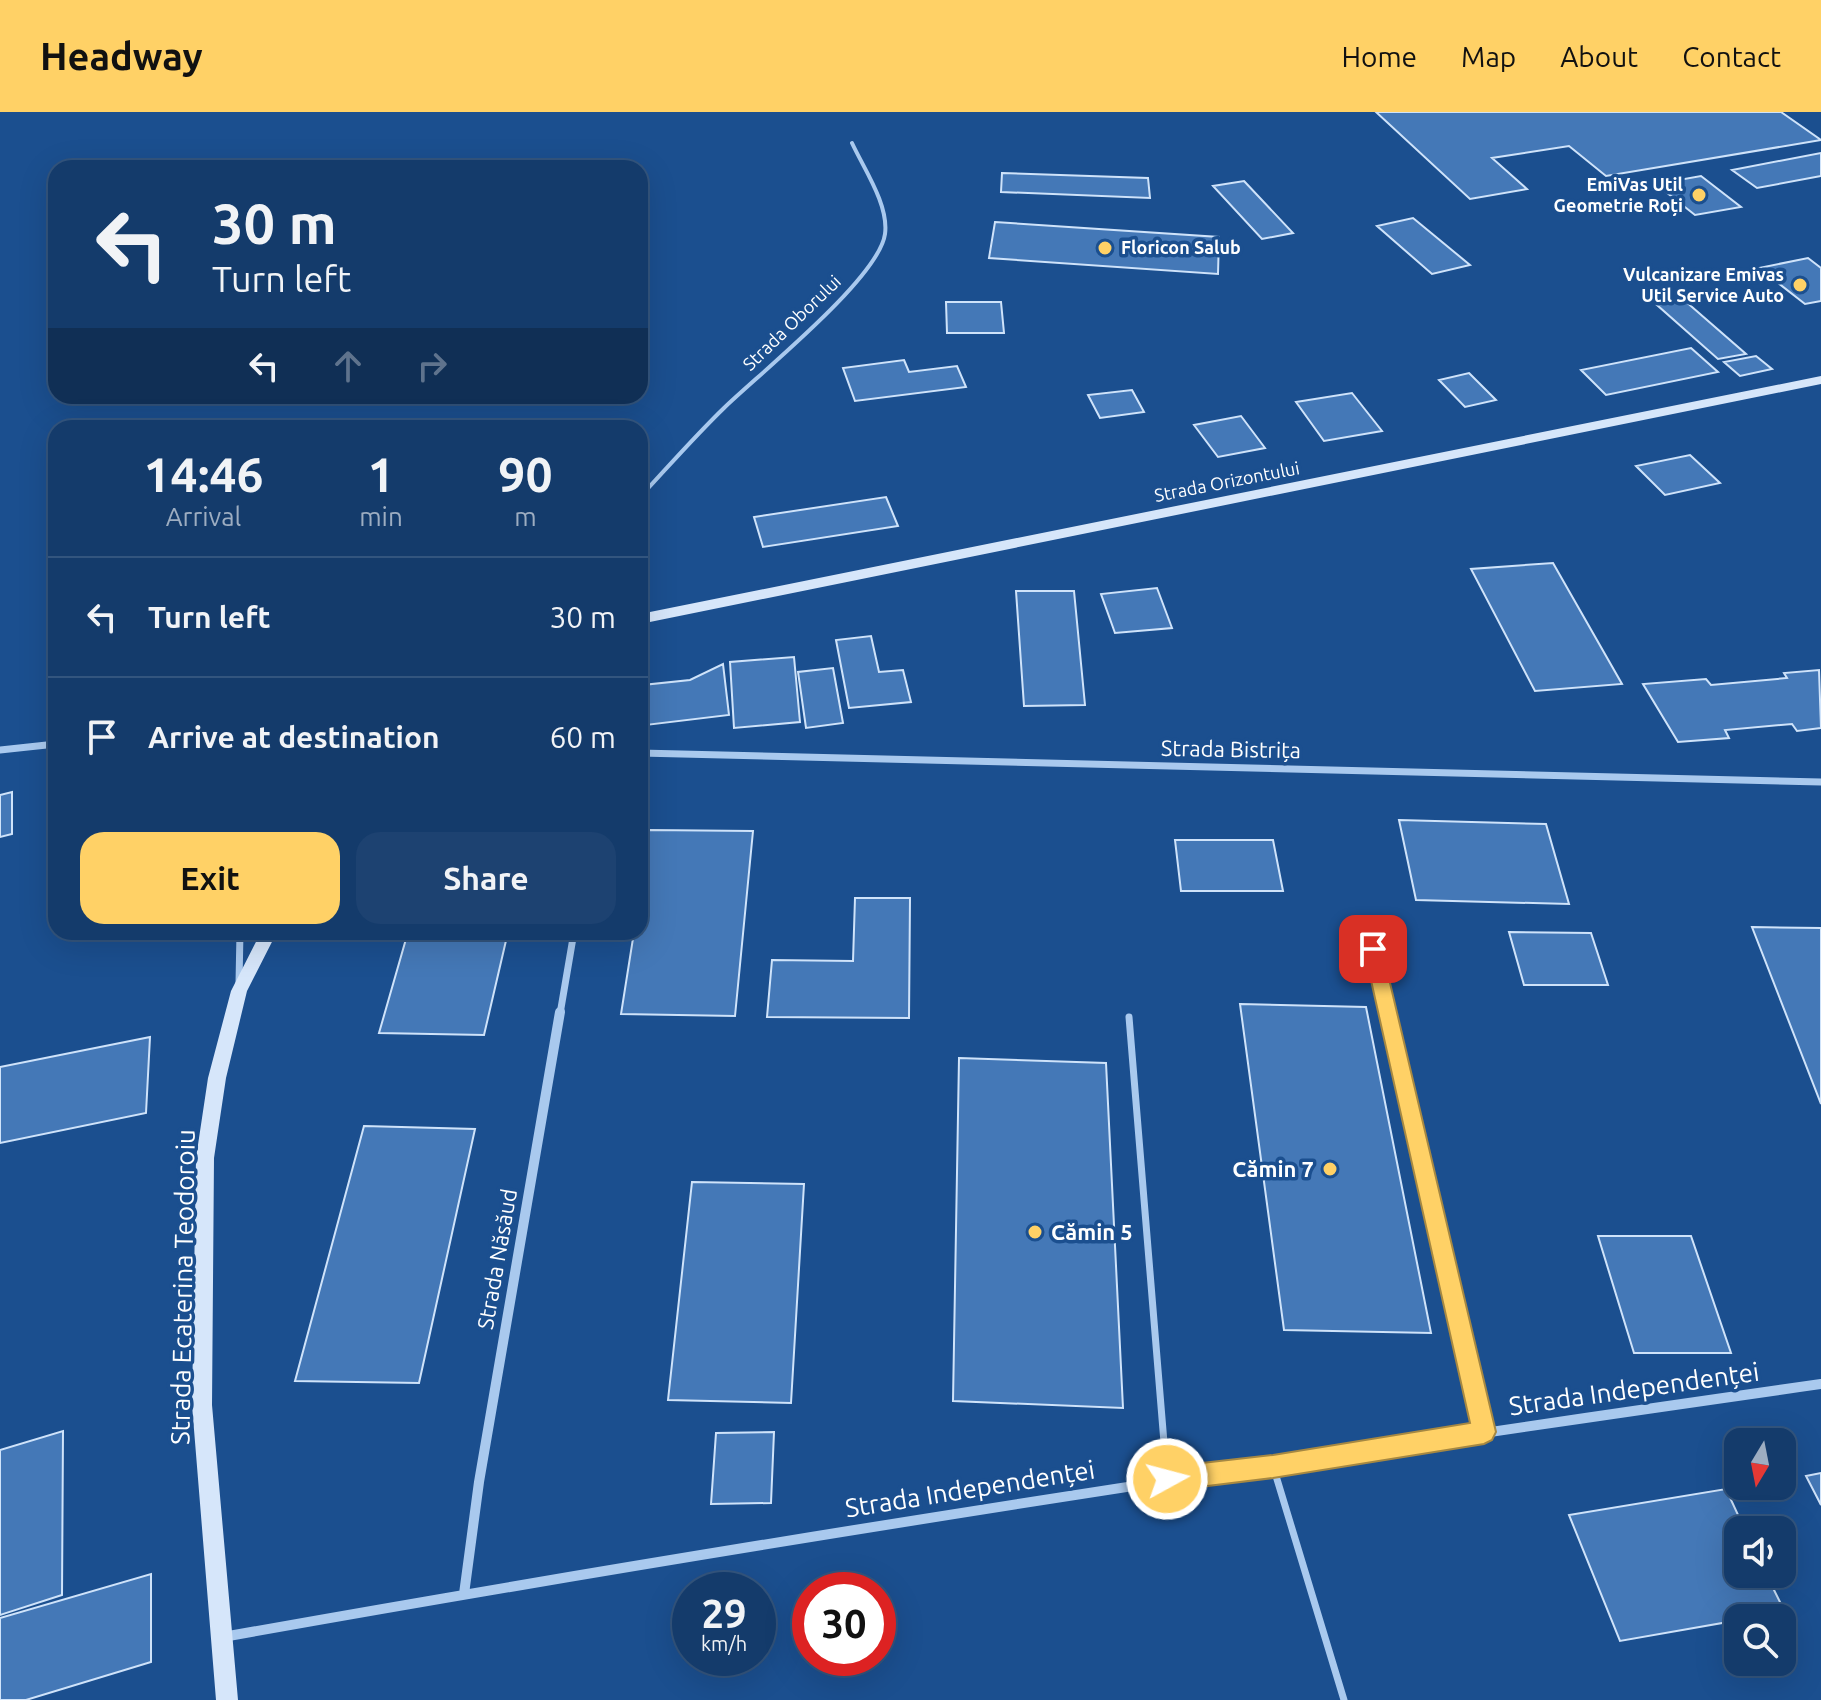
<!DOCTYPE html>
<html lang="en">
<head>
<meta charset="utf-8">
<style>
  :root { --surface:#143b6b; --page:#1d4271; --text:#f1f3f6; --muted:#9dadc1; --line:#33557e; --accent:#ffd166 }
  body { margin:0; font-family:Ubuntu,sans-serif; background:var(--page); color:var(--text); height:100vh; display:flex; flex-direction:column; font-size:30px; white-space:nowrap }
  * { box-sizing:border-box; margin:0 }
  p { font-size:26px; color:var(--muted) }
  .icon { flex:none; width:44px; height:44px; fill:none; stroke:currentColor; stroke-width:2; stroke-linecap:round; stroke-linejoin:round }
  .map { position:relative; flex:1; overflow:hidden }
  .sheet { position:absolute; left:48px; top:308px; width:600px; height:520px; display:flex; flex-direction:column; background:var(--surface); border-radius:24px; box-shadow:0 8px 32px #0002,0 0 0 2px var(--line) }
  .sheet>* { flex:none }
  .banner { position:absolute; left:48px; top:48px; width:600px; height:244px; border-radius:24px; box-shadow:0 8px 32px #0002,0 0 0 2px var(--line); background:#143b6b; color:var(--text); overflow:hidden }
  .needle { width:52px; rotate:190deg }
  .tools { position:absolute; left:1724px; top:1316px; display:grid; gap:16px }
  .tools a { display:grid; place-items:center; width:72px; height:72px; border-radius:16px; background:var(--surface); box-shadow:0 8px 32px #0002,0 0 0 2px var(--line); font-size:40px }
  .speed { position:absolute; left:672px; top:1460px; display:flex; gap:16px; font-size:40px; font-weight:700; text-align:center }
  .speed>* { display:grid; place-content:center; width:104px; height:104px; border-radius:50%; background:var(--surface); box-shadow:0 8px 32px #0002,0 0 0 2px var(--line); line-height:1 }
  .speed small { font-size:20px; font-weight:400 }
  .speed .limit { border:12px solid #d22; background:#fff; color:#111 }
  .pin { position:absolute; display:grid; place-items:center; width:68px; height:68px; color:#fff; margin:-34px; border-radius:16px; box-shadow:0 4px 12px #0006 }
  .me { position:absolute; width:88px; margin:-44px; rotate:83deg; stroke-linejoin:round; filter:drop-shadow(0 0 6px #0008) }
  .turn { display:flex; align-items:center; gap:28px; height:168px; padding:0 32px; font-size:36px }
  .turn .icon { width:104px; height:104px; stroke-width:2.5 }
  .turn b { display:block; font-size:56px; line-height:68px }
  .lanes { display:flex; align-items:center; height:76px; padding:0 32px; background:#0003; justify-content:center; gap:40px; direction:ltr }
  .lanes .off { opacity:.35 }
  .eta { display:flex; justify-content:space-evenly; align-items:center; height:136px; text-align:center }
  .eta b { font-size:48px; font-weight:700; line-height:56px }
  .button { display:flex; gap:16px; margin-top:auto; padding:16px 32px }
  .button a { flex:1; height:92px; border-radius:24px; background:var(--accent); color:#111; font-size:32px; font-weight:700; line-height:92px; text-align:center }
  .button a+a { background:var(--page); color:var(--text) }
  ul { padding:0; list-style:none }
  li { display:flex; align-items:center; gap:24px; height:120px; padding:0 32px; border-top:2px solid var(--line) }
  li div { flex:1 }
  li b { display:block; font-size:30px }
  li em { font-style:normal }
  header { display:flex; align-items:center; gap:48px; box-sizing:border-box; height:112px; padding:0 40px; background:var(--accent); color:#111 }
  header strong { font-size:38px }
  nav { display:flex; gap:44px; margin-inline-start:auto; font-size:28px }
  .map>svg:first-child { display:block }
  .building { fill:#4478b7; stroke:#cfe3fa; stroke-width:2 }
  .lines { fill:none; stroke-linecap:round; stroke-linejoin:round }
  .lane-far2 { stroke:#a9c9ee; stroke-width:4 }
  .lane-far1 { stroke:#a9c9ee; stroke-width:5 }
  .lane { stroke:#a9c9ee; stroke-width:7 }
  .street-far1 { stroke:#a9c9ee; stroke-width:7 }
  .street { stroke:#a9c9ee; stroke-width:10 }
  .secondary { fill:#d6e6fa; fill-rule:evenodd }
  .route { fill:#ffd166; stroke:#a68842; stroke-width:2 }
  .poi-dot { fill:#ffd166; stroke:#1b4f8f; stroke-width:3 }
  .labels { text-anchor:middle; stroke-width:7; stroke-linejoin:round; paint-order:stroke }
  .far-poi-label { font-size:18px; font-weight:bold; fill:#fff; stroke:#1b4f8f; text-anchor:end }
  .far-street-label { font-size:18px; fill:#fff; stroke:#1b4f8f }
  .street-label { font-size:22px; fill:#fff; stroke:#1b4f8f }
  .poi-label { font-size:22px; font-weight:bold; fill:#fff; stroke:#1b4f8f; text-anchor:end }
  .near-street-label { font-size:26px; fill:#fff; stroke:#1b4f8f }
</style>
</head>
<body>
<header>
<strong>Headway</strong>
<nav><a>Home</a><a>Map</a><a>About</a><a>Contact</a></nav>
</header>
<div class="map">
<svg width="1821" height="1588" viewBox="0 0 1821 1588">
  <rect width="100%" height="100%" fill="#1b4f8f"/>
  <path class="building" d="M 1376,0 L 1781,0 L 1821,28 L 1606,64 L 1569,34 L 1492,46 L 1527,77 L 1470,87 Z
    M 1821,41 L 1821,64 L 1757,76 L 1732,58 Z
    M 1002,61 L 1148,66 L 1150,86 L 1001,80 Z
    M 1701,64 L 1741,95 L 1695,103 L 1656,72 Z
    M 1244,69 L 1293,121 L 1262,127 L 1213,74 Z
    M 1413,106 L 1470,153 L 1432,162 L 1377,114 Z
    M 995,110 L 1219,125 L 1218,162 L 989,146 Z
    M 1808,146 L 1821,156 L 1821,189 L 1805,192 L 1759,156 Z
    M 1684,188 L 1746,242 L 1718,247 L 1657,193 Z
    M 946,190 L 1001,190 L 1004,221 L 947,221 Z
    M 1691,236 L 1718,260 L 1606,283 L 1581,258 Z
    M 1756,244 L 1772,257 L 1740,264 L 1724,250 Z
    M 904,248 L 909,260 L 957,254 L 966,275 L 855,289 L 843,256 Z
    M 1469,261 L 1496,288 L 1465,295 L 1439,268 Z
    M 1132,278 L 1144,300 L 1100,306 L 1088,283 Z
    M 1352,281 L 1382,319 L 1324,329 L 1296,290 Z
    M 1241,304 L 1265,336 L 1218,345 L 1194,313 Z
    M 1690,343 L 1720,371 L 1665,383 L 1636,354 Z
    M 886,385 L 898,414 L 763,435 L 754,405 Z
    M 1553,451 L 1622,572 L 1535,579 L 1471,457 Z
    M 1157,476 L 1172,516 L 1115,521 L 1101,482 Z
    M 1016,479 L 1074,479 L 1085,593 L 1024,594 Z
    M 871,524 L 879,560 L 903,558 L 911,590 L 849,596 L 836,528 Z
    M 794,545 L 800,610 L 734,616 L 730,550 Z
    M 723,552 L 729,603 L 646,613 L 643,573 L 690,568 Z
    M 833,556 L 843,611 L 806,616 L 798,560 Z
    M 1819,558 L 1821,616 L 1797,619 L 1792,612 L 1725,618 L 1729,626 L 1678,630 L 1643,572 L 1706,567 L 1711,573 L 1787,566 L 1784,561 Z
    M 12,680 L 12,722 L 0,725 L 0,683 Z
    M 1399,708 L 1546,712 L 1569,792 L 1416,788 Z
    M 649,718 L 753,719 L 735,904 L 621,902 L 634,820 L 640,820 L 640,779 Z
    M 1175,728 L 1273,728 L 1283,779 L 1181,779 Z
    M 855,786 L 910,786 L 909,906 L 767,905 L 772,848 L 853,849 Z
    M 1752,815 L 1821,816 L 1821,992 Z
    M 408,820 L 508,820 L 484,923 L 379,921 Z
    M 1509,820 L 1591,821 L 1608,873 L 1524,873 Z
    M 1240,892 L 1366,895 L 1431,1221 L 1284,1218 Z
    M 150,925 L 146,1001 L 0,1031 L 0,955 Z
    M 959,946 L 1106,951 L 1123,1296 L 953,1289 Z
    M 364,1014 L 475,1017 L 419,1271 L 295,1269 Z
    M 692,1070 L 804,1072 L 791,1291 L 668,1288 Z
    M 1598,1124 L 1691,1124 L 1731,1241 L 1634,1241 Z
    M 63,1319 L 62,1483 L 0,1503 L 0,1338 Z
    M 774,1320 L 771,1391 L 711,1392 L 716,1321 Z
    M 1821,1361 L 1821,1393 L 1806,1364 Z
    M 1726,1377 L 1745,1418 L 1738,1418 L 1738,1462 L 1766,1462 L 1785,1500 L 1620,1529 L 1569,1403 Z
    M 151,1462 L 151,1550 L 26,1588 L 0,1588 L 0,1506 Z"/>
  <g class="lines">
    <path class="lane-far2" d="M 640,385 C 668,355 695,324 724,296 C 759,262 879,166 885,122 C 889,93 864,57 852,31"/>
    <path class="lane-far1" d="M 1373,837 L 1388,902"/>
    <path class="lane" d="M 1388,900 L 1484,1320
      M 1129,905 L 1167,1367
      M 1273,1354 L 1344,1588"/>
    <path class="street-far1" d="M 0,638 L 56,632
      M 640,641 L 1821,670
      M 239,871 L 240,820
      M 560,902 L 574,820"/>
    <path class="street" d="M 464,1482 L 479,1370 L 560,900
      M 223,1525 C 754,1430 1287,1348 1821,1272"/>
    <path class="secondary" d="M 1821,264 L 1821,272 L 640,512 L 640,502 Z
      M 261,820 L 277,820 L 247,879 L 226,966 L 214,1046 L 212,1293 L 238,1588 L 216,1588 L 192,1293 L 196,1046 L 208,966 L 231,879 Z"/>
  </g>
  <path class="route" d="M 1373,830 L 1380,832 L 1382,837 L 1496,1320 L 1492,1328 L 1484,1332 L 1273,1366 L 1167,1379 L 1159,1376 L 1155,1367 L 1159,1359 L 1167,1355 L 1273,1343 L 1470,1311 L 1364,837 L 1366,832 Z"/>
  <g class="poi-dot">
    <circle cx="1699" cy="83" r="8"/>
    <circle cx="1105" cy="136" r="8"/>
    <circle cx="1800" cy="173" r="8"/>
    <circle cx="1330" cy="1057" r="8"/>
    <circle cx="1035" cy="1120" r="8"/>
  </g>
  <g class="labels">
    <g class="far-poi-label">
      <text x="1683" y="79">EmiVas Util<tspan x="1683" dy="21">Geometrie Roți</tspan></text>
      <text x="1121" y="142" text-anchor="start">Floricon Salub</text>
      <text x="1784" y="169">Vulcanizare Emivas<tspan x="1784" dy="21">Util Service Auto</tspan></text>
    </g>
    <g class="far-street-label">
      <text transform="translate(792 211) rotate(-44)" y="6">Strada Oborului</text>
      <text transform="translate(1227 370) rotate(-11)" y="6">Strada Orizontului</text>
    </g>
    <g class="street-label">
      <text transform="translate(1231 637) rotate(1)" y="8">Strada Bistrița</text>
      <text transform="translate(497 1147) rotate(-80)" y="8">Strada Năsăud</text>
    </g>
    <g class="poi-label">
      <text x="1314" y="1065">Cămin 7</text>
      <text x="1051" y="1128" text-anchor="start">Cămin 5</text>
    </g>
    <g class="near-street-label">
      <text transform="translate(183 1175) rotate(-89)" y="9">Strada Ecaterina Teodoroiu</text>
      <text transform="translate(1634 1277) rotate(-8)" y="9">Strada Independenței</text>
      <text transform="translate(970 1377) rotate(-9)" y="9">Strada Independenței</text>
    </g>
  </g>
</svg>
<div class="tools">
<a><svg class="needle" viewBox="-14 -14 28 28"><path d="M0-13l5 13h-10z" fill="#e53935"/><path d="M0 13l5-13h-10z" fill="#9dadc1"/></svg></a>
<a><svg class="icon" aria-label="sound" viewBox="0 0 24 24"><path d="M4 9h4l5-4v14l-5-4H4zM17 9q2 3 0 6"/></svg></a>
<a><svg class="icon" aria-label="search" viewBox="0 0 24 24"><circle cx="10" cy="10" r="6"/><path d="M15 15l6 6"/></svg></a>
</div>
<div class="speed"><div>29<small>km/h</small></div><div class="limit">30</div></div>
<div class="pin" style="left:1373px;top:837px;background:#d93025"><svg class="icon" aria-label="arrive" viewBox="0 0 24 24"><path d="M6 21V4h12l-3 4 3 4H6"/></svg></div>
<svg class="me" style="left:1167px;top:1367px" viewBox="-20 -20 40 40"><circle r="17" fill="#ffd166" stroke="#fff" stroke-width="3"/><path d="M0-11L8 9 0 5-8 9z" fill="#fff"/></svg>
<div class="banner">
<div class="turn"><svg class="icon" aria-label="left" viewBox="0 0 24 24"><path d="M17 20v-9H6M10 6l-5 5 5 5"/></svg><div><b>30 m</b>Turn left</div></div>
<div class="lanes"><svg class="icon" aria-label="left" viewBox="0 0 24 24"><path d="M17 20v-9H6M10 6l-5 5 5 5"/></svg><svg class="icon off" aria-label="ahead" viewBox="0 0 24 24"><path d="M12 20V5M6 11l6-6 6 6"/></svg><svg class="icon off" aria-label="right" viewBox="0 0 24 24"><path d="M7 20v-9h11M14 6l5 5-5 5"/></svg></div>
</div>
<section class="sheet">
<div class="eta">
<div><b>14:46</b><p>Arrival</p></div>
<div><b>1</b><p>min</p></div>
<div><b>90</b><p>m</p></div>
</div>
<ul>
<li><svg class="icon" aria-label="left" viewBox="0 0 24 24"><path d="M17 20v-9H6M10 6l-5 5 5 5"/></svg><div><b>Turn left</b></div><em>30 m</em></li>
<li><svg class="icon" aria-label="arrive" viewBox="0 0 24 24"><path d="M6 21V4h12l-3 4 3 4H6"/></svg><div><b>Arrive at destination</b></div><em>60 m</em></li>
</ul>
<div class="button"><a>Exit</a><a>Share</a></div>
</section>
</div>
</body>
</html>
